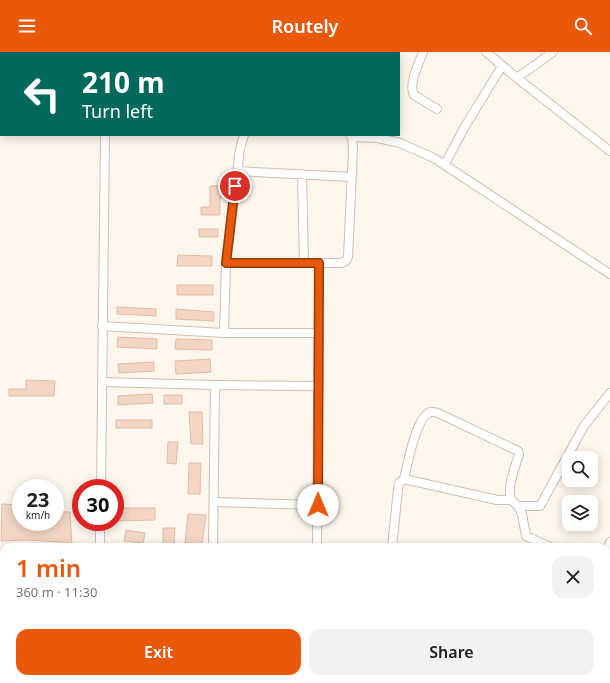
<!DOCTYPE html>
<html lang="en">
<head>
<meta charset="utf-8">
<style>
  :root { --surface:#fff; --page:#f2f2f2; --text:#222; --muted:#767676; --accent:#ea580c }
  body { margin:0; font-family:"Noto Sans",sans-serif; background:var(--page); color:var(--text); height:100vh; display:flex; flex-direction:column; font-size:15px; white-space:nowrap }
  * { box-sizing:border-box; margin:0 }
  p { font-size:13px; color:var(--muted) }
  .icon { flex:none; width:22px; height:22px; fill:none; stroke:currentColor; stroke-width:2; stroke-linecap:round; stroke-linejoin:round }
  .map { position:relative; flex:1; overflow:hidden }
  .details { position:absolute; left:0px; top:491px; width:610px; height:140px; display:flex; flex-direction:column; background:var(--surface); border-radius:12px 12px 0 0; box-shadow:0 2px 10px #0003 }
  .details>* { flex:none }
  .guide { position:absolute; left:0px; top:0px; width:400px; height:84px; box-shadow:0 2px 10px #0003; background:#00695c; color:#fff; overflow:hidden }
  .buttons { position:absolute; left:562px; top:399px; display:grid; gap:8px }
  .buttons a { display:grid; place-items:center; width:36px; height:36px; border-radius:8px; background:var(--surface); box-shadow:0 2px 10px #0003; font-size:20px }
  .speed { position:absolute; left:12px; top:427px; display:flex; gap:8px; font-size:20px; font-weight:700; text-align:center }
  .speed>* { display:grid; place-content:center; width:52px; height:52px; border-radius:50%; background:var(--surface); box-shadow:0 2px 10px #0003; line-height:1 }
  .speed small { font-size:10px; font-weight:400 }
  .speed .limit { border:6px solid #d22; background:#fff; color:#111 }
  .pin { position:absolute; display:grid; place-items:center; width:34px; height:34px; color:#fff; margin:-17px; border:2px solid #fff; border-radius:50%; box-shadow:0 1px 4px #0007 }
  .me { position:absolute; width:44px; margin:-22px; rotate:0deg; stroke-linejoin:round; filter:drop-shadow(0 0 3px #0008) }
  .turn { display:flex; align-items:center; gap:14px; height:84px; padding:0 16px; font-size:18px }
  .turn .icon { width:52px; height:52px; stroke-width:2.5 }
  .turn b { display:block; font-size:28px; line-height:34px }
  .round { display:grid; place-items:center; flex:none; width:42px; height:42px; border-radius:12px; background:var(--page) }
  .summary { display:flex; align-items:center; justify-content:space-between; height:68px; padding:0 16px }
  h1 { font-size:24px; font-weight:600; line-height:30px; color:var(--accent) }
  .button { display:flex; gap:8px; margin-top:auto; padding:8px 16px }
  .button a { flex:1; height:46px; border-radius:12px; background:var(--accent); color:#fff; font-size:16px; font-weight:600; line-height:46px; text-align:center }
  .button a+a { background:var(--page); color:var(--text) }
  header { display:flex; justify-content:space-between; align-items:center; height:52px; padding:0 16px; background:var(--accent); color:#fff; font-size:18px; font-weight:600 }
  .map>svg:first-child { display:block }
  .building { fill:#f3d5c3; stroke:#e6bba3 }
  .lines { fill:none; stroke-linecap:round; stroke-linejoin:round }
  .minor-casing { stroke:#d1beb0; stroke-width:10 }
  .minor { stroke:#fff; stroke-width:8 }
  .route-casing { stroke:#983908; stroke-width:10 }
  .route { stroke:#ea580c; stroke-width:7 }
</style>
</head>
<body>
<header><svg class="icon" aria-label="menu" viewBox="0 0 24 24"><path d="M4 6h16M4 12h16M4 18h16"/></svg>Routely<svg class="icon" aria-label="search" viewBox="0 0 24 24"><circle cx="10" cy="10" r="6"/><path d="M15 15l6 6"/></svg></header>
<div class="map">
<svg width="610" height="631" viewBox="0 0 610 631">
  <rect width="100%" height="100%" fill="#fdf6ec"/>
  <path class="building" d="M 225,133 L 225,145 L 220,145 L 220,163 L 201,163 L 201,155 L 210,155 L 210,134 Z
    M 199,177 L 218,177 L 218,185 L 199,185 Z
    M 178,203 L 212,204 L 212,214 L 177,214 Z
    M 177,233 L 213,233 L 213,243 L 177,243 Z
    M 117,255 L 156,257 L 156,264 L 117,262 Z
    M 176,257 L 214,260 L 214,269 L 176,267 Z
    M 118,285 L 157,287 L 157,297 L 117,295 Z
    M 176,287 L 212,288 L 212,298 L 175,297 Z
    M 210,307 L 211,320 L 176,322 L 175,309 Z
    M 154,310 L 154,319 L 119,321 L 118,312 Z
    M 26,328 L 55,329 L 54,344 L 9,344 L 9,337 L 26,337 Z
    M 152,342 L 153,351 L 118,353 L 118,344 Z
    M 164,343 L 182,343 L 182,352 L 164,352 Z
    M 189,360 L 202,360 L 203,392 L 191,392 Z
    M 116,368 L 152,368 L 152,376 L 116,376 Z
    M 168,390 L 178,390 L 176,412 L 167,411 Z
    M 189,411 L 201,411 L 200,442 L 188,442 Z
    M 2,452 L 21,453 L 21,470 L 55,470 L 55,460 L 70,460 L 72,494 L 61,495 L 61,490 L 25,488 L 1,489 Z
    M 115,456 L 155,456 L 155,468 L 115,469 Z
    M 188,462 L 206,463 L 202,493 L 185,491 Z
    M 163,476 L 175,476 L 174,493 L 163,493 Z
    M 126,478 L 145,481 L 143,491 L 124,489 Z"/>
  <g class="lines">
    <g class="minor-casing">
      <path id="minor" d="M 81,0 L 83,1
        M 423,0 C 419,11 408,32 414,43 L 437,57
        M 486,0 L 517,26 L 610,99
        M 295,1 L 295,0
        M 517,26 L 553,0
        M 352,85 L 378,86 L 400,91 L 434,106 L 610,222
        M 445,112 L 464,76 L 502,14
        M 237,119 L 352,125
        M 302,122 L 304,211
        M 226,211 L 341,211 L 346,209 L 348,205 L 353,98 L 352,85 L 350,83
        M 102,274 L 224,281 L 319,281
        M 224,281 L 226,211 L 240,97 L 244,83
        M 102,330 L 215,333 L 318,334
        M 404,427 C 408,411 415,370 428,361 C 432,359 434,360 438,361 L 518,399 L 519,402 C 515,416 507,433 511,448 L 518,454 L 540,454 L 584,374 L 610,341
        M 101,436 L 105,83
        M 214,450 L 318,453
        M 518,454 L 522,462 L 526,484 L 550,495
        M 100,495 L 100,470
        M 213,495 L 215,333
        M 317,495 L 319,211
        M 392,495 L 398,437 L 399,431 L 404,427 L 497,448 L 511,448
        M 606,501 L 610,490
        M 0,547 L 4,548
        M 606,577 L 610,578
        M 452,627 L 463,631
        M 564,631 L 566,627"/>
    </g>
    <use href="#minor" class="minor"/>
  </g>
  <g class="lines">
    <g class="route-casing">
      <path id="route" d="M 235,134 L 226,211 L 319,211 L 318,453"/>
    </g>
    <use href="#route" class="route"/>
  </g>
</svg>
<div class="buttons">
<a><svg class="icon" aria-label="search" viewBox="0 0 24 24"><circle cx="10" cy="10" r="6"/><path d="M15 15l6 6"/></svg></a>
<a><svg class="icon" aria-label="layers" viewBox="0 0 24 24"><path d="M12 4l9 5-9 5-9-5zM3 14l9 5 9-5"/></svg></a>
</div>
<div class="speed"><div>23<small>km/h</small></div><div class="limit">30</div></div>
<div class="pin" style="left:235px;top:134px;background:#d93025"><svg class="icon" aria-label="arrive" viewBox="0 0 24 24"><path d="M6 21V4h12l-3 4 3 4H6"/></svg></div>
<svg class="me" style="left:318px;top:453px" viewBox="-20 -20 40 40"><circle r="19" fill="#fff"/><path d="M0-13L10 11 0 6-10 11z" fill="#ea580c"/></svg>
<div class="guide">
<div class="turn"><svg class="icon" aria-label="left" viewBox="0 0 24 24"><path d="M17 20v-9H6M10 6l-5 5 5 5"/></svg><div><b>210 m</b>Turn left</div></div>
</div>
<section class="details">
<div class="summary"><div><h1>1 min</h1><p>360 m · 11:30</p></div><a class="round"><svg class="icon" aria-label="close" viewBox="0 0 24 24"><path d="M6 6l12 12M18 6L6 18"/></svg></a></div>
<div class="button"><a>Exit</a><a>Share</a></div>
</section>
</div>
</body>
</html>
